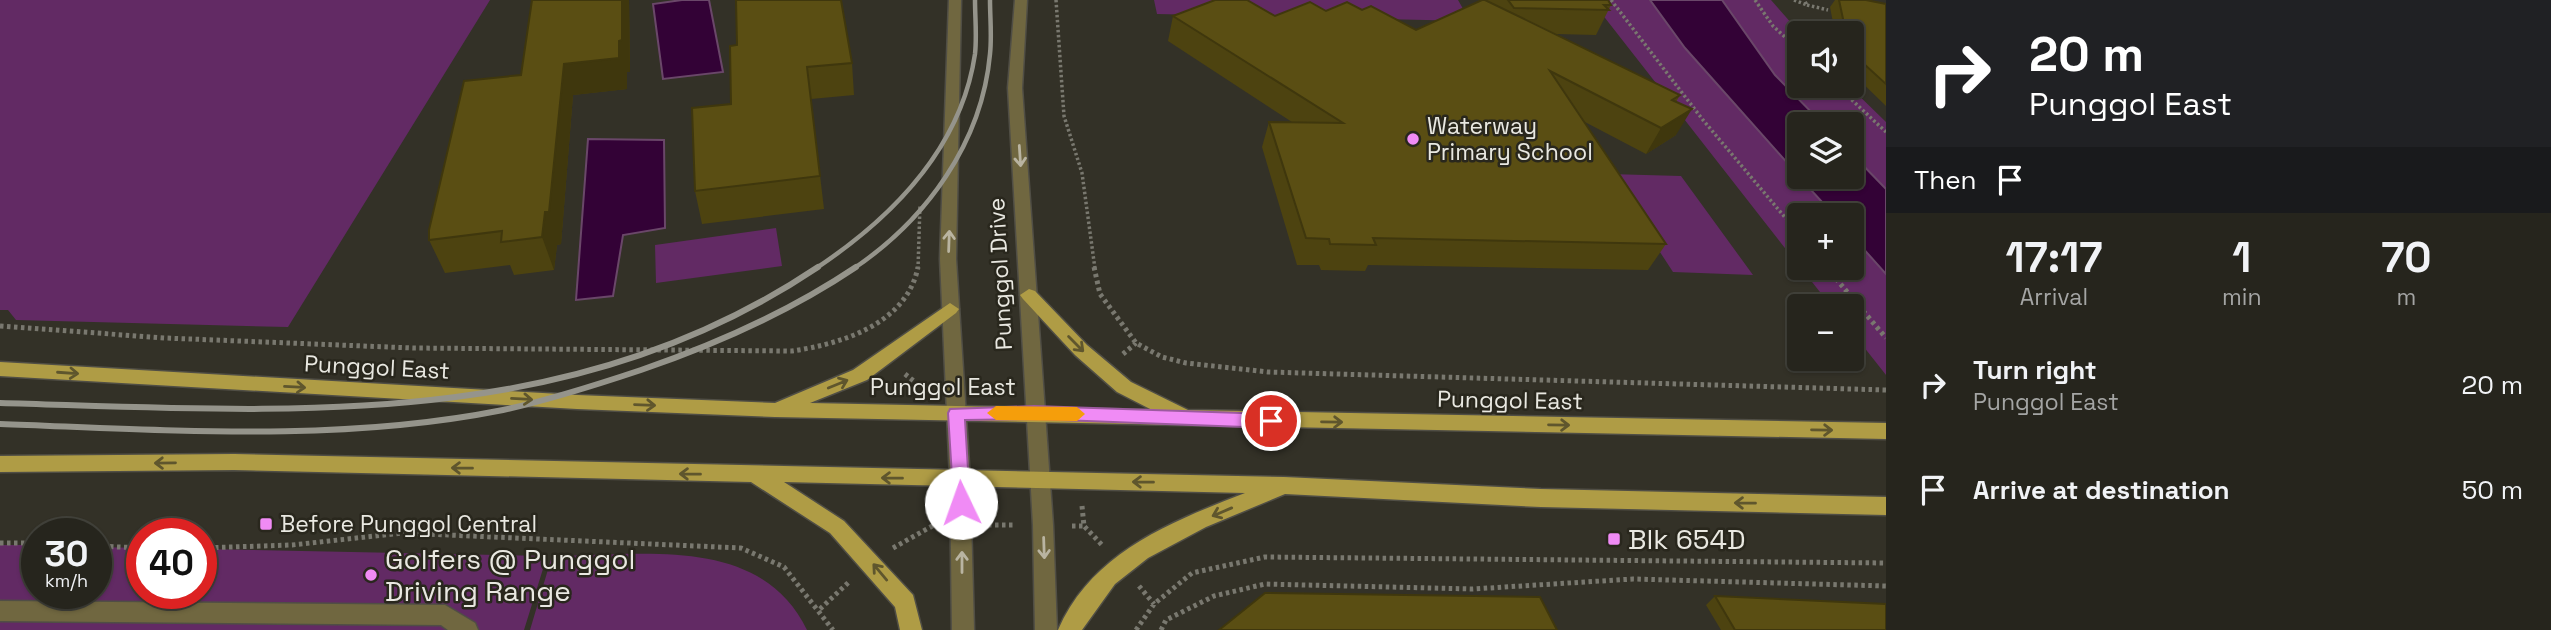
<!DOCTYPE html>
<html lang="en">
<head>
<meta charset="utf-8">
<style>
  :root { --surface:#26251d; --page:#2e2d26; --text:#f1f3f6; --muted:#a4a5a4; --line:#42423b }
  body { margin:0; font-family:"Space Grotesk",sans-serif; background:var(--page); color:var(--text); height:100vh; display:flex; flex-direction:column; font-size:26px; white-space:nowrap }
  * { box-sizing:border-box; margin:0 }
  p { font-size:23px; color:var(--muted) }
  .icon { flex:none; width:38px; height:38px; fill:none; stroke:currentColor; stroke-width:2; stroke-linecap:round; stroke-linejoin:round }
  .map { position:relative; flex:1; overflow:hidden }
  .sheet { display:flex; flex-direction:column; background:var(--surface); width:665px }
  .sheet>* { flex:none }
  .guide { background:#202124; color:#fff; overflow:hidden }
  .fabs { position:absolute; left:1787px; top:21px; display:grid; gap:14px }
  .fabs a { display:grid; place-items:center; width:77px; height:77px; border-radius:7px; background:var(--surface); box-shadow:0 2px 5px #0004,0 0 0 2px var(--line); font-size:35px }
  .speed { position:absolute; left:21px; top:518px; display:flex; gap:14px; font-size:35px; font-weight:700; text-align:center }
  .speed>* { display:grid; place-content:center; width:91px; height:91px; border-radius:50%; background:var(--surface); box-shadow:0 2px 5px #0004,0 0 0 2px var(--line); line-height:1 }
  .speed small { font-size:18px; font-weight:400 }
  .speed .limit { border:10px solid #d22; background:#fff; color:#111 }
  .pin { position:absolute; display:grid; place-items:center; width:60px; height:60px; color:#fff; margin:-30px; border:4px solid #fff; border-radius:50%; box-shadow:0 2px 7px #0007 }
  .me { position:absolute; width:77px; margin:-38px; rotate:357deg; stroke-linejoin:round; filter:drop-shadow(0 0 5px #0008) }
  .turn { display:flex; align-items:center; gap:24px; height:147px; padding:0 28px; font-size:32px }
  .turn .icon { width:91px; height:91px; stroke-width:2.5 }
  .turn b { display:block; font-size:49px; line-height:60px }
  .then { display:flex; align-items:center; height:66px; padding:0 28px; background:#0003; gap:14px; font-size:26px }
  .eta { display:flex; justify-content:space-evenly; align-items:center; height:119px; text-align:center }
  .eta b { font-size:42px; font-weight:700; line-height:49px }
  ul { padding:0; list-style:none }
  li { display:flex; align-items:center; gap:21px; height:105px; padding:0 28px }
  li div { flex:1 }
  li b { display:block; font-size:26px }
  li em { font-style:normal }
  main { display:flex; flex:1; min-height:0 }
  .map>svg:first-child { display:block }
  .green { fill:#622a64; fill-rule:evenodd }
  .water { fill:#330236; stroke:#6a4769; stroke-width:2 }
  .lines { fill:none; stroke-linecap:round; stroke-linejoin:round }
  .minor-casing { stroke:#504e45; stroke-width:3 }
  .major-casing { stroke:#504e45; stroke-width:3 }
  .path-far1 { stroke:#79786f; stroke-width:3.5; stroke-dasharray:2.5 2.5; stroke-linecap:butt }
  .path { stroke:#79786f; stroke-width:5; stroke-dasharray:3.5 3.5; stroke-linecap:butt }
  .minor { fill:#706740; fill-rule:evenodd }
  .major { fill:#af9c45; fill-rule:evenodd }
  .rail-far1 { stroke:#95948b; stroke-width:4.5 }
  .rail { stroke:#95948b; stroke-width:6 }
  .wall { fill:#4d4310 }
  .shaded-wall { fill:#3f370d }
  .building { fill:#5a4e13; stroke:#3f370d; stroke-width:2 }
  .oneway { stroke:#b9b4a1 }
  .oneway2 { stroke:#5f562d }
  .route { fill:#f08bf5; stroke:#9c5a9f; stroke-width:2 }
  .slow { fill:#f59e0b }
  .poi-dot { fill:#f08bf5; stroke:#29271d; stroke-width:2.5 }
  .labels { text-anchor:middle; stroke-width:5; stroke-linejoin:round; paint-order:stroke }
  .poi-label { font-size:23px; fill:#e9e8e1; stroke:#29271d; text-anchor:start }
  .street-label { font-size:23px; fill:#e9e8e1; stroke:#29271d }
  .near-poi-label { font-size:28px; fill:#e9e8e1; stroke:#29271d; text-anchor:start }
</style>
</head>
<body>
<main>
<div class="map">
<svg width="1886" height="630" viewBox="0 0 1886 630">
  <rect width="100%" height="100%" fill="#333127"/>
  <path class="green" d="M 0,0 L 490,0 L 288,327 L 16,320 L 8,310 L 0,310 Z
    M 1154,0 L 1458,0 L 1470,21 L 1157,14 Z
    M 1591,0 L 1771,0 L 1800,33 L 1799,86 L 1849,86 L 1886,122 L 1886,375 L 1852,332 L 1852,306 L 1831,306 L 1801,268 L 1852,268 L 1852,215 L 1799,215 L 1799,266 ZM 1799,124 L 1852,124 L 1852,177 L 1799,177 Z
    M 1609,174 L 1681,176 L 1753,275 L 1673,272 Z
    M 776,228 L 782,266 L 656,283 L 655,245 Z
    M 0,545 L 37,545 L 37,593 L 96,593 L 96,547 L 142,548 L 142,593 L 201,593 L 201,549 L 547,556 L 524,630 L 0,630 Z
    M 552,556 C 643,556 760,534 807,630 L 530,630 Z"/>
  <path class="water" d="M 682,0 L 709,0 L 723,72 L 663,79 L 653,4 Z
    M 1650,0 L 1722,0 L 1775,75 L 1823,124 L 1799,124 L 1799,176 L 1685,48 Z
    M 588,139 L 664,140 L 665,228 L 623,235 L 613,296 L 576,300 Z
    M 1852,154 L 1886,189 L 1886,274 L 1852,236 L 1852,215 L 1834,215 L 1799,177 L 1852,177 Z"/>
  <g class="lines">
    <g class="minor-casing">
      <path id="minor" d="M 949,0 L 961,0 L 956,259 L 970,480 L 974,630 L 952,630 L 950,480 L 940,259 Z
        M 1015,0 L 1027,0 L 1022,88 L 1053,525 L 1057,630 L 1035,630 L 1033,525 L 1008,88 Z
        M 0,601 L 445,605 L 475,623 L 478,630 L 448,630 L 441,625 L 0,621 Z"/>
    </g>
    <g class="major-casing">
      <path id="major" d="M 1029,289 L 1035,291 L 1087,345 L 1131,382 L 1188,410 L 1886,423 L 1886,439 L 775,417 L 577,409 L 0,376 L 0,362 L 577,395 L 775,403 L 853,370 L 950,303 L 959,309 L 956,313 L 867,380 L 810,403 L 1152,410 L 1117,392 L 1075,355 L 1023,299 L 1020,295 Z
        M 234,454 L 1284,477 L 1541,489 L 1886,497 L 1886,515 L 1541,507 L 1285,494 L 1206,527 L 1148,558 L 1115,584 L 1082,630 L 1058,630 C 1092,552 1171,522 1245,493 L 784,482 L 844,521 L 913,595 L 922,630 L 900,630 L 895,607 L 830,533 L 751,482 L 234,470 L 0,472 L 0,456 Z"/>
    </g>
    <path class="path-far1" d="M 1056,0 L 1064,116 L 1082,173 L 1095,269
      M 1611,0 L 1703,120 L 1799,234
      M 1755,0 L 1773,26 L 1799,50
      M 1794,0 L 1807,5 L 1804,0
      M 1807,5 L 1828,10
      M 1837,86 L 1886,132
      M 918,269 L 920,204"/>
    <path class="path" d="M 1094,267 L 1100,294 L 1136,343 L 1162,357 L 1186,363 L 1268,372 L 1886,390
      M 1827,268 L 1886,338
      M 0,326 L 165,338 L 413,348 L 792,351 C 841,344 907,324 918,267
      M 1123,354 L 1136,343
      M 905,374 L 920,386
      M 1082,506 L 1084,526 L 1103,546
      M 988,525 L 1014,525
      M 1072,526 L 1084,526
      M 0,543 L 37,543
      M 96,546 L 142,548
      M 201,548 L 292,545 L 403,533 L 741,548 L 784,567 L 833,630
      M 893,548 L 934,525
      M 1139,586 L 1154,604
      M 820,609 L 850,581
      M 1136,630 L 1154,604 L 1192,573 L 1265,557 L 1886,563
      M 1161,630 L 1166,620 L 1214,596 L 1265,584 L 1473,589 L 1633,579 L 1886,586"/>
    <use href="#minor" class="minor"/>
    <use href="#major" class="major"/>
    <path class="rail-far1" d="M 815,269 C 892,218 961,149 975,54 C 977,36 975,18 975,0
      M 853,269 C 926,220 982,143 990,54 C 992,36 990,18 990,0"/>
    <path class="rail" d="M 0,403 C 285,411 567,435 818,267
      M 0,424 C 167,430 338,443 503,410 C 550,400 596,385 641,370 C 717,344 789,312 856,267"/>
  </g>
  <path class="wall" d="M 532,0 L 629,0 L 630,72 L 627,72 L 627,89 L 573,95 L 561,244 L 557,245 L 554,270 L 514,275 L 510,265 L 445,273 L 429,240 L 521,75 Z
    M 1482,0 L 1608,0 L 1611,5 L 1596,35 L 1556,34 L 1680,95 L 1676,102 L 1676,135 L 1646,154 L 1583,121 L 1666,244 L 1648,270 L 1368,265 L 1365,271 L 1321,270 L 1319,265 L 1297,265 L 1262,147 L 1269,122 L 1292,122 L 1168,41 L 1173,16 L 1275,16 L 1326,11 L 1362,10 L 1416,30 Z
    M 1835,0 L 1866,0 L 1886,4 L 1886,106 L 1852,73 L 1852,33 L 1835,33 L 1830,7 Z
    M 730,46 L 852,63 L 854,95 L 811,99 L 824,209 L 702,224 L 695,191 L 731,104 Z
    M 1715,596 L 1886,630 L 1721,630 L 1706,605 Z"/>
  <path class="shaded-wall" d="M 622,0 L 629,0 L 630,72 L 627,72 L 627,89 L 573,95 L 561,244 L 557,245 L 554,270 L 542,237 L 564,64 L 619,41 Z
    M 1692,109 L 1676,135 L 1646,154 L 1661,128 Z"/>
  <path class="building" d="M 532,0 L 622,0 L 622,40 L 619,41 L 619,58 L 564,64 L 549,212 L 545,212 L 542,237 L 501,242 L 502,231 L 429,240 L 429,230 L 464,81 L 521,75 Z
    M 736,0 L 841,0 L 852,63 L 807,67 L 820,176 L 695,191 L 692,108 L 731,104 L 730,46 L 737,45 Z
    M 1215,0 L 1247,0 L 1275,16 L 1310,2 L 1326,11 L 1347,2 L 1362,10 L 1371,6 L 1416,30 L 1482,0 L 1485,0 L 1680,95 L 1672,100 L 1692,109 L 1661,128 L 1550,71 L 1666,244 L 1373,238 L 1376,245 L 1330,244 L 1329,239 L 1306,238 L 1269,122 L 1343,123 L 1173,16 Z
    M 1508,0 L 1608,0 L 1611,5 L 1604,5 L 1609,10 L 1514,8 Z
    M 1839,0 L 1866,0 L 1886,4 L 1886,84 L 1852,53 L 1852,33 L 1846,33 Z
    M 1265,593 L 1540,597 L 1557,630 L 1219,630 Z
    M 1715,596 L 1886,604 L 1886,630 L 1735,630 Z"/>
  <defs><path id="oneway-shaft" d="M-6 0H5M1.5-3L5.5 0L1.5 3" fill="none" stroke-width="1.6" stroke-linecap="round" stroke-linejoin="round" transform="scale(1.75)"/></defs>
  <g class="oneway">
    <use href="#oneway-shaft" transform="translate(1020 156) rotate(86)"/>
    <use href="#oneway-shaft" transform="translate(949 241) rotate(-88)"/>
    <use href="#oneway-shaft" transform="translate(1044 548) rotate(88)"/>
    <use href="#oneway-shaft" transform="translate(962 562) rotate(-90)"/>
  </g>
  <g class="oneway2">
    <use href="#oneway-shaft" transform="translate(1076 344) rotate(45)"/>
    <use href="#oneway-shaft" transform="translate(68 373) rotate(4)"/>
    <use href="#oneway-shaft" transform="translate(838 384) rotate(-22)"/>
    <use href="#oneway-shaft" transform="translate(295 387) rotate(3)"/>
    <use href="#oneway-shaft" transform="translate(522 399) rotate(3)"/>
    <use href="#oneway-shaft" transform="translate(645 405) rotate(2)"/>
    <use href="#oneway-shaft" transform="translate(1332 422) rotate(1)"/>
    <use href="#oneway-shaft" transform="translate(1559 425) rotate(1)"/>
    <use href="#oneway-shaft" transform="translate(1822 430) rotate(1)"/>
    <use href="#oneway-shaft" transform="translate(165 463) rotate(179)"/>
    <use href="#oneway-shaft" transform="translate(462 468) rotate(-179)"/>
    <use href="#oneway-shaft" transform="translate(690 474) rotate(-179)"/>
    <use href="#oneway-shaft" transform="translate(892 478) rotate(-179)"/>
    <use href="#oneway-shaft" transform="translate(1143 482) rotate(-179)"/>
    <use href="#oneway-shaft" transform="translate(1745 503) rotate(-179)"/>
    <use href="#oneway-shaft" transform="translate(1222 512) rotate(157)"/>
    <use href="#oneway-shaft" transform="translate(880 572) rotate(-130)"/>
  </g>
  <path class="route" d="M 1034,406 L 1271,414 L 1280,421 L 1271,428 L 1034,419 L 965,420 L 970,503 L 968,508 L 954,508 L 948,413 L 950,409 Z"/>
  <path class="slow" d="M 996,406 L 1077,407 L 1085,414 L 1077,421 L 996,420 L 987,413 Z"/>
  <g class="poi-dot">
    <circle cx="1413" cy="139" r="7"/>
    <rect x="259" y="517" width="14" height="14" rx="3.5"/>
    <rect x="1607" y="532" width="14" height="14" rx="3.5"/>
    <circle cx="371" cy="575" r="7"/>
  </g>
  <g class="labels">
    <g class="poi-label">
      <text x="1427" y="134">Waterway<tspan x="1427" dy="26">Primary School</tspan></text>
      <text x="280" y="532">Before Punggol Central</text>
    </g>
    <g class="street-label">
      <text transform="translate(1000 274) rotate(-93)" y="8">Punggol Drive</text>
      <text transform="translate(377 367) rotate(3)" y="8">Punggol East</text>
      <text x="943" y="395">Punggol East</text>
      <text transform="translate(1510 400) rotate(1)" y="8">Punggol East</text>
    </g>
    <g class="near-poi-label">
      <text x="1628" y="549">Blk 654D</text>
      <text x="385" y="569">Golfers @ Punggol<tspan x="385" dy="32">Driving Range</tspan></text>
    </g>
  </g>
</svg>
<div class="fabs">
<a><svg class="icon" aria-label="sound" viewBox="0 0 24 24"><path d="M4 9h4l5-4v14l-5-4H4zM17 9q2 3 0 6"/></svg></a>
<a><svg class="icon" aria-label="layers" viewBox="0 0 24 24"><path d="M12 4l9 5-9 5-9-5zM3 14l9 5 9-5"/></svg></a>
<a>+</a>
<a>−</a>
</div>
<div class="speed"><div>30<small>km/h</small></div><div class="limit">40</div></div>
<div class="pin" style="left:1271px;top:421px;background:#d93025"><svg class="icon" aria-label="arrive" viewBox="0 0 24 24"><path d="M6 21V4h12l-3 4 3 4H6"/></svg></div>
<svg class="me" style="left:961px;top:503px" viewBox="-20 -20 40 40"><circle r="19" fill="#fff"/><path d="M0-13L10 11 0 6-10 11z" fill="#f08bf5"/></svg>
</div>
<section class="sheet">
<div class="guide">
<div class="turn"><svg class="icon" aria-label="right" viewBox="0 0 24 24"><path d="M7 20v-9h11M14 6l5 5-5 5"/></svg><div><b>20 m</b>Punggol East</div></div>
<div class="then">Then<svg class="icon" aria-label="arrive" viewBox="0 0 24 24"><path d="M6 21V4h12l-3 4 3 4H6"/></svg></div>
</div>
<div class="eta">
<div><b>17:17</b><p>Arrival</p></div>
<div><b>1</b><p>min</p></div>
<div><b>70</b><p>m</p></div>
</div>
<ul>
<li><svg class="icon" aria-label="right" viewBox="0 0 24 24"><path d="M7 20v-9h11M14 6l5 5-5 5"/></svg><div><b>Turn right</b><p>Punggol East</p></div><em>20 m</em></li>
<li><svg class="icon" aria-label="arrive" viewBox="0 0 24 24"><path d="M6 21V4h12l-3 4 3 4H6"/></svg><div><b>Arrive at destination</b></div><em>50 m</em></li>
</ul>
</section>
</main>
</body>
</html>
